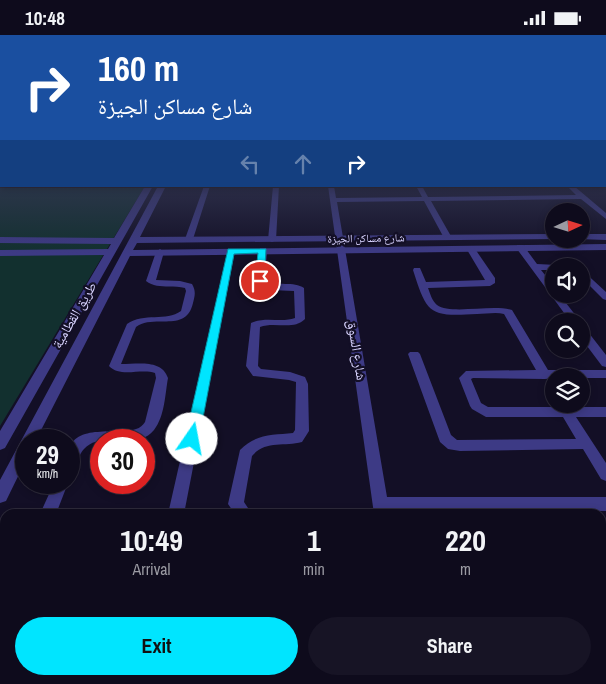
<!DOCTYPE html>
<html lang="en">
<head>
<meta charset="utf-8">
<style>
  :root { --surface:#0e0b1c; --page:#171425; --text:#f1f3f6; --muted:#9b9ba3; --line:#2e2b3b; --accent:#00e5ff }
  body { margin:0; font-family:"Archivo Narrow","Noto Naskh Arabic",sans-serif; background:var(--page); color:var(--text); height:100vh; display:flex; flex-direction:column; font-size:19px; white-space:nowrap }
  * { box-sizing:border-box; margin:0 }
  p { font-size:16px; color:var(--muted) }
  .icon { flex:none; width:28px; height:28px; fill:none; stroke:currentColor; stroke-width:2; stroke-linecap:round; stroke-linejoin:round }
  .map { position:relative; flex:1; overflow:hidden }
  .drawer { position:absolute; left:0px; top:474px; width:606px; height:176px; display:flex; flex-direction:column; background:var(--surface); border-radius:15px 15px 0 0; box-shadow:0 2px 8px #0003,0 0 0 1px var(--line) }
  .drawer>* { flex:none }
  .hud { position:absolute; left:0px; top:0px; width:606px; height:152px; box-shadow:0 2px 8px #0003,0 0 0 1px var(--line); background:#1a4fa0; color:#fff; overflow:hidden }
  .needle { width:32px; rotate:86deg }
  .tools { position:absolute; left:545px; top:168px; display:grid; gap:10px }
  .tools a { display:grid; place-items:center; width:45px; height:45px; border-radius:50%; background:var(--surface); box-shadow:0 2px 8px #0003,0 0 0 1px var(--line); font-size:25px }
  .speed { position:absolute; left:15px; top:394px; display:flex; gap:10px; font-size:25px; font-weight:700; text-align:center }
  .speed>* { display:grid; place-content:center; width:65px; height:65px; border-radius:50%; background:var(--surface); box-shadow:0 2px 8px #0003,0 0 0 1px var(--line); line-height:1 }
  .speed small { font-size:12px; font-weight:400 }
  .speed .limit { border:8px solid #d22; background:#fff; color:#111 }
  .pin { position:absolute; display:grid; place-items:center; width:42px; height:42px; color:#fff; margin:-21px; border:2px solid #fff; border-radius:50%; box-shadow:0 1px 5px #0007 }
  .me { position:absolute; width:55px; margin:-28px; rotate:12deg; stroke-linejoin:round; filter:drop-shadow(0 0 4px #0008) }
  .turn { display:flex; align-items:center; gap:18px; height:105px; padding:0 15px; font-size:22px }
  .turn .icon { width:65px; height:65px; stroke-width:2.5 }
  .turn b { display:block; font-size:35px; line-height:42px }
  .lanes { display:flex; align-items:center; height:48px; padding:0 15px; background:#0003; justify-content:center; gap:25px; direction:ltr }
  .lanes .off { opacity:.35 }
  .eta { display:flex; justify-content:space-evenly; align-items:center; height:85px; text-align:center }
  .eta b { font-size:30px; font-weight:700; line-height:35px }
  .cta { display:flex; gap:10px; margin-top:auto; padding:10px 15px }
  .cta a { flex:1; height:58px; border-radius:30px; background:var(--accent); color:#111; font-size:20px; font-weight:700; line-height:58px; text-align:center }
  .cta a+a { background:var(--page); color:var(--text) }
  .status { display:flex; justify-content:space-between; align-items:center; height:35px; padding:0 25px; background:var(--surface); direction:ltr }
  .status svg { height:14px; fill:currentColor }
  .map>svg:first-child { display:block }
  .green { fill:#12302f }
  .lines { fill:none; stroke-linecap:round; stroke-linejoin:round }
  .minor { fill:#3d3a85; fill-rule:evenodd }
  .tertiary { fill:#3d3a85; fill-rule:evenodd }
  .route { fill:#00e5ff; stroke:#0095a6 }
  .labels { text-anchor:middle; stroke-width:4.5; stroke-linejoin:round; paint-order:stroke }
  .far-street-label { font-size:11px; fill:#d9d4ff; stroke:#130f26 }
  .street-label { font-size:14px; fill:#d9d4ff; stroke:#130f26 }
</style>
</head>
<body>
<div class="status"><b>10:48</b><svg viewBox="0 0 49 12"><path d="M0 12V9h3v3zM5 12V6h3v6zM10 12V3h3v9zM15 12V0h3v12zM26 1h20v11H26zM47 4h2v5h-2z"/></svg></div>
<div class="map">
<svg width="606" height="649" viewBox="0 0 606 649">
  <rect width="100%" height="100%" fill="#130f26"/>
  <path class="green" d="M 0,129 L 1,151 L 145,151 L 0,391 Z"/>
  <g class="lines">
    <path class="minor" d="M 605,129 L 606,129 L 606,133 L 605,133 Z
      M 204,151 L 210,151 L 193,204 L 186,206 L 185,204 Z
      M 273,151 L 279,151 L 276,205 L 272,207 L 268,205 Z
      M 328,151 L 334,151 L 336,163 L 422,162 L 416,151 L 422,151 L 428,162 L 576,160 L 567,151 L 574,151 L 606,178 L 606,184 L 581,164 L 431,166 L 452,203 L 448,205 L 444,203 L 424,166 L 337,167 L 387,462 L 606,462 L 606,476 L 389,476 L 390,479 L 374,479 Z
      M 517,210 L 523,210 L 537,229 L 557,230 L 554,231 L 554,235 L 541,235 L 554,251 L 554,259 L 559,259 L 580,286 L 570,286 L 517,214 Z
      M 467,211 L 473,211 L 495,243 L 495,248 L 490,251 L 428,253 C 430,258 432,266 437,270 C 451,280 492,269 512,275 L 548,335 L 606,335 L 606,343 L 581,343 L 581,341 L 554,341 L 554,343 L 545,344 L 473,343 L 471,344 L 481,368 L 488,372 L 606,372 L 606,382 L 576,382 L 606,428 L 606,446 L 601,444 L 583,414 L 460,416 L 448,414 L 440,407 L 408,319 L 410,317 L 418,317 L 420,319 L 451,400 L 457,405 L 576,404 L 563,382 L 486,382 L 472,374 L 470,371 L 459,343 L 466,336 L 536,335 L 504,279 C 496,277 486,279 477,279 C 429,282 427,279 413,235 L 414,233 L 420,233 L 426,247 L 485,245 L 466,213 Z
      M 260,213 L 266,213 L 267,215 L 265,247 C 277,251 294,246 304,253 L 305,284 C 293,296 275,286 260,292 L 258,331 L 261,334 L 290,337 L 305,342 L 308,349 L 309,396 L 302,407 C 284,412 265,405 252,421 L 244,467 L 252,479 L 235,479 L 228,469 L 240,415 C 255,399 273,400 293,398 L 295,395 L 296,347 L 289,345 L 253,341 L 246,331 L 251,288 C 266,281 281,288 295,283 L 294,256 L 270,255 L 255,248 Z
      M 160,214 L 164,217 L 156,245 L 180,246 L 192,249 C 196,256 195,260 193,268 C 186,299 154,278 136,292 L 121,329 C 138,329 162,324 168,343 C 165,359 165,381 154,395 C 136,417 102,394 84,414 C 79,419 77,429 74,435 L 69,437 C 69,430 68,423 69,417 C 73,387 119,401 136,394 C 140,393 143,390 145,387 L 156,343 L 155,338 C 141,333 120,343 109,331 L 127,289 C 144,277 166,287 181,276 L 186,256 L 185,253 C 172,249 157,255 146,246 L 156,217 Z
      M 228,214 L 231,214 L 235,216 L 184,479 L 168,479 Z
      M 581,234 L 606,257 L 606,265 L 603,264 L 581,242 Z
      M 581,292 L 585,293 L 606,320 L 606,332 L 602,331 L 581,303 Z
      M 54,448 L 68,448 L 56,479 L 40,479 Z
      M 5,602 L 5,626 L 0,628 L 0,604 Z
      M 132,645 L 152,645 L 151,649 L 131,649 Z
      M 219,645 L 239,645 L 239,649 L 219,649 Z
      M 398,645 L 418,645 L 419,649 L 399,649 Z"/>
    <path class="tertiary" d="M 145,151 L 153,151 L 5,413 L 0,415 L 0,396 L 104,220 L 0,221 L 0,215 L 108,214 L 111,209 L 0,208 L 0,202 L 114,203 Z
      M 158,151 L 166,151 L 140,202 L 554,199 L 554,204 L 557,204 L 137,208 L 133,215 L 606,209 L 606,215 L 130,221 L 36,405 L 26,405 L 26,425 L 6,466 L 0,468 L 0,445 Z
      M 581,199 L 606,199 L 606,205 L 578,204 L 581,204 Z"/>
  </g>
  <linearGradient id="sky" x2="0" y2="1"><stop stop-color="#0a0815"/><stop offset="0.59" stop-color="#333752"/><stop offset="1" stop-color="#333752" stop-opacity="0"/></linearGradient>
  <rect width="606" height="219" fill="url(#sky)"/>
  <path class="route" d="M 228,214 L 266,214 L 264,246 L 260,248 L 255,246 L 258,218 L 234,219 L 199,404 L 197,407 L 192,409 L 187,407 L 185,404 Z"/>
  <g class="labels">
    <g class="far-street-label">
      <text transform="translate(366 203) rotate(-1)" y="4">شارع مساكن الجيزة</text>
    </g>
    <g class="street-label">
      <text transform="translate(74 280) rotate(-60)" y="5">طريق القطامية</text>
      <text transform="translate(357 315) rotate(81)" y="5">شارع السوق</text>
    </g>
  </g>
</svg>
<div class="tools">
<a><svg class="needle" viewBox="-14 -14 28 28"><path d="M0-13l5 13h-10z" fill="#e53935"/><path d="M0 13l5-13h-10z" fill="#9b9ba3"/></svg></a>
<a><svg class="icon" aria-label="sound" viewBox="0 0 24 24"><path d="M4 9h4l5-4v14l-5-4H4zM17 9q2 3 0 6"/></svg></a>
<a><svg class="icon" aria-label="search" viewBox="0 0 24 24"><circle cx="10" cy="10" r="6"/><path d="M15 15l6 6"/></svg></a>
<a><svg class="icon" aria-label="layers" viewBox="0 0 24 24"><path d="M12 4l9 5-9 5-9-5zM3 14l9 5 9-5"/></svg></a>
</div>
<div class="speed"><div>29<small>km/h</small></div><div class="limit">30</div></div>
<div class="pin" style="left:260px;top:246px;background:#d93025"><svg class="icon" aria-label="arrive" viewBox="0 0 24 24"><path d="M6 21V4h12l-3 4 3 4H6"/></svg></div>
<svg class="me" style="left:192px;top:404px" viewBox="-20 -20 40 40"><circle r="19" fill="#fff"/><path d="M0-13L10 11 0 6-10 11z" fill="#00e5ff"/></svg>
<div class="hud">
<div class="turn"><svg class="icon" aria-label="right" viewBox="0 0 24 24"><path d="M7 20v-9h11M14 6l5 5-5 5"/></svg><div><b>160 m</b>شارع مساكن الجيزة</div></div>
<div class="lanes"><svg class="icon off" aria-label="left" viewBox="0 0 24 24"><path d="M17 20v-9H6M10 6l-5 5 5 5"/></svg><svg class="icon off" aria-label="ahead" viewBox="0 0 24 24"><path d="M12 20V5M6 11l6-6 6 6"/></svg><svg class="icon" aria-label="right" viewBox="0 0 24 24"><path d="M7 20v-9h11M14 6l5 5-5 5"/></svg></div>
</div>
<section class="drawer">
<div class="eta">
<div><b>10:49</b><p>Arrival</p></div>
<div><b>1</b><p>min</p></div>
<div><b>220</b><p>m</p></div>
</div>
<div class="cta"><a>Exit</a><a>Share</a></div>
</section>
</div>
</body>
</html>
